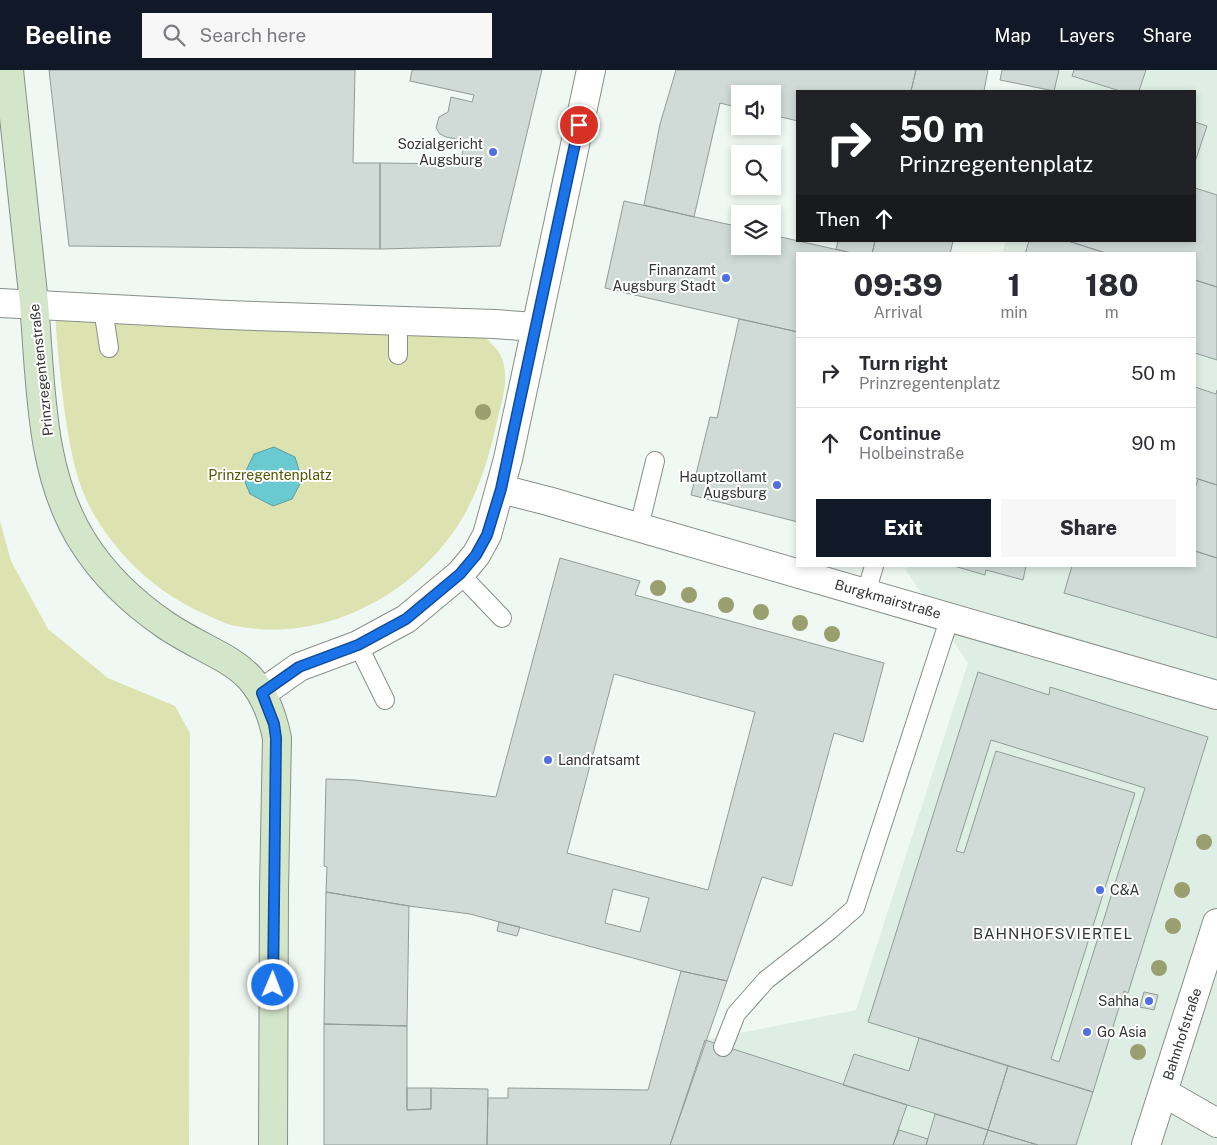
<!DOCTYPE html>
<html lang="en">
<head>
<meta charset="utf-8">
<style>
  :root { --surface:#fff; --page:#f7f7f7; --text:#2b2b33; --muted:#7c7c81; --line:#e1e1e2; --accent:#111827 }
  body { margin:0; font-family:"Public Sans",sans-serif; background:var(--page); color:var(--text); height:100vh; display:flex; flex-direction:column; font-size:19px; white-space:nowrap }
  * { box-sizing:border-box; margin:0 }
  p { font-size:16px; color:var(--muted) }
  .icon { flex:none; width:28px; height:28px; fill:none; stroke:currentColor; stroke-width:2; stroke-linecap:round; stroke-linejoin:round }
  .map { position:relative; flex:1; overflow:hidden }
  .drawer { position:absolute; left:796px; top:182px; width:400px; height:315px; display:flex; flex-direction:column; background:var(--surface); border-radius:0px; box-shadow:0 2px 8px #0003 }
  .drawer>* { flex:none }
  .banner { position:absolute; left:796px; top:20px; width:400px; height:152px; border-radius:0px; box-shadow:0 2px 8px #0003; background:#202124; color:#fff; overflow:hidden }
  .buttons { position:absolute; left:731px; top:15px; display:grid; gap:10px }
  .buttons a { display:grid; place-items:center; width:50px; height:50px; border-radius:0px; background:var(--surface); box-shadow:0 2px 8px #0003; font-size:25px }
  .pin { position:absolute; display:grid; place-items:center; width:42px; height:42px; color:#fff; margin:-21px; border:2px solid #fff; border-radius:50%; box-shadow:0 1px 5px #0007 }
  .me { position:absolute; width:55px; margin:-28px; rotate:1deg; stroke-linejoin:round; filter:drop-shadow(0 0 4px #0008) }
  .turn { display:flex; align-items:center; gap:18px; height:105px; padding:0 20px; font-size:22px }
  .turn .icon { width:65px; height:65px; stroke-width:2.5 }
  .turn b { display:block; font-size:35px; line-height:42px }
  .then { display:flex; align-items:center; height:48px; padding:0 20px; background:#0003; gap:10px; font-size:19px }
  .eta { display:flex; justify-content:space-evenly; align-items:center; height:85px; text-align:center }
  .eta b { font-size:30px; font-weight:800; line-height:35px }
  .cta { display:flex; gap:10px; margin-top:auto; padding:10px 20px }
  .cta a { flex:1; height:58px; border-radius:0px; background:var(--accent); color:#fff; font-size:20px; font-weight:800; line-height:58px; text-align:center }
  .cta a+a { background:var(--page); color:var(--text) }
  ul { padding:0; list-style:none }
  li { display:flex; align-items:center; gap:15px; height:70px; padding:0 20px; border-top:1px solid var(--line) }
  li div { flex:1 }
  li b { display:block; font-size:19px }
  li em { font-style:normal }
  header { display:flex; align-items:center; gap:30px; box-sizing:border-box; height:70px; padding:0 25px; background:var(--accent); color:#fff }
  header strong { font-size:24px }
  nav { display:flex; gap:28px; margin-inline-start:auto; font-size:18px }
  .search { width:350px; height:45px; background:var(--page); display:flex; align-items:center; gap:12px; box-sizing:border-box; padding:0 18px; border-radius:0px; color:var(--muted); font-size:19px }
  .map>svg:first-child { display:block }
  .built { fill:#deeee4 }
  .green { fill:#dde3b0 }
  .water { fill:#6bcad1; stroke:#5a9da2 }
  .building { fill:#d0dbd8; stroke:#919b99; fill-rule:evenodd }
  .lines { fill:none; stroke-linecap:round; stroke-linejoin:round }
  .lane-casing { stroke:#878f8a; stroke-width:20 }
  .street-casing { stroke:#878f8a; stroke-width:30 }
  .secondary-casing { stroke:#878f8a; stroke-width:30 }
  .lane { stroke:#fff; stroke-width:18 }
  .street { stroke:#fff; stroke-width:28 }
  .secondary { stroke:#d4e6ca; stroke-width:28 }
  .tree { fill:#999f6f }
  .route-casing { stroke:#114b97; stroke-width:12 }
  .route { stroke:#1a73e8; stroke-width:9 }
  .poi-dot { fill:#506fe4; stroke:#fff; stroke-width:2 }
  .labels { text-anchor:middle; stroke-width:4; stroke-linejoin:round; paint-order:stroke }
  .poi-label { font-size:14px; fill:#323533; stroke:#fff; text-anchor:end }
  .street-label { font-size:14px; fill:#323533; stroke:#fff }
  .park-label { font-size:14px; fill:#525703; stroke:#fff }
  .neighbourhood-label { font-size:15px; letter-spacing:1px; fill:#323533; stroke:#fff }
</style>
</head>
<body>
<header>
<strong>Beeline</strong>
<div class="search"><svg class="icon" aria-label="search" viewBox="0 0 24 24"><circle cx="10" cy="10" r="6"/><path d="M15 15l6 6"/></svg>Search here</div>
<nav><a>Map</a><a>Layers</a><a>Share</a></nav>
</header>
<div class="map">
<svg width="1217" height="1075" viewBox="0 0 1217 1075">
  <rect width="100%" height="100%" fill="#eff8f3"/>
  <path class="built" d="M 1058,0 L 1217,0 L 1217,1075 L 670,1075 L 705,970 L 856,940 L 968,593 L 906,500 L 908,496 L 1195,496 L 1195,184 L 1002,184 L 1006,171 L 1195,171 L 1195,21 L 1051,21 Z"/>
  <path class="green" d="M 55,243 L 483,265 C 488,271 496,277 500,284 C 512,307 500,336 495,360 C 488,391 477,425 460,452 C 413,527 320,575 231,555 C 221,552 210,546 200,542 C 156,521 121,489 96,448 C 75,413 70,377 64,337 C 60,306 57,275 55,243 Z
    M 0,451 L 11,491 L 48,559 L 108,608 L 175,636 L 190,663 L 189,1075 L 0,1075 Z"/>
  <path class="water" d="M 274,377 L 295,387 L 302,410 L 292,429 L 273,436 L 250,424 L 243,407 L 254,384 Z"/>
  <path class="building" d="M 49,0 L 355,0 L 353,93 L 380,93 L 380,179 L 69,176 Z
    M 412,0 L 542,0 L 500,176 L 380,179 L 380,93 L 460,94 L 465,71 L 446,67 L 440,64 L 436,58 L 439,47 L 448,42 L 451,27 L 472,32 L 474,25 L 410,11 Z
    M 676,0 L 916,0 L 911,21 L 798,21 L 798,51 L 772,45 L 772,24 L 740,24 L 740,38 L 720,33 L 694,147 L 644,135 L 660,54 Z
    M 916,0 L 988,0 L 984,21 L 911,21 Z
    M 1002,0 L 1059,0 L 1054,21 L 1000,10 Z
    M 1074,0 L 1146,0 L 1139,21 L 1120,21 L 1072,6 Z
    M 1195,52 L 1207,56 L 1195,92 Z
    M 1195,118 L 1217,125 L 1217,217 L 1195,210 L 1195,184 L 1109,184 L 1068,171 L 1195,171 Z
    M 624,131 L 740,157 L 740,176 L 772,176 L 772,165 L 856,184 L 798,184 L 798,262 L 665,232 L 605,218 Z
    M 838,171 L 875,171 L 872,184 L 856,184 L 836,179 Z
    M 875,171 L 953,171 L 950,184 L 872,184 Z
    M 1029,171 L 1068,171 L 1108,184 L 1025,184 Z
    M 1195,210 L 1217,217 L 1217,290 L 1195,283 Z
    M 739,249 L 798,262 L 798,452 L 691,425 L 710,347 L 717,348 Z
    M 1195,317 L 1216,324 L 1217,320 L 1217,415 L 1195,408 Z
    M 1198,409 L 1217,415 L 1217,488 L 1195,481 L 1195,419 Z
    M 1195,481 L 1217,488 L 1217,568 L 1064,523 L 1072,496 L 1195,496 Z
    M 560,488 L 640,511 L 635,525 L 884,593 L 863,672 L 834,663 L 792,816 L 762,807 L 727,911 L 681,901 L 470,844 L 409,836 L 326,822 L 327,797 L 324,796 L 326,709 L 355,710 L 496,727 ZM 614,604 L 755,642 L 708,820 L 567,783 Z
    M 954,496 L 1026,496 L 1023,510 L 986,500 L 985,505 Z
    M 978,602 L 1049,625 L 1050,617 L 1208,667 L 1128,923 L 1124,921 L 1093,1022 L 868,952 Z
    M 991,670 L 1145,718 L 1059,992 L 1051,989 L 1135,723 L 996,681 L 964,783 L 956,781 Z
    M 613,819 L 649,828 L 640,862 L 605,853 Z
    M 326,822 L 409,836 L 407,956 L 324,954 Z
    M 499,852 L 520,857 L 517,866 L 497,861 Z
    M 681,901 L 727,911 L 670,1075 L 487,1075 L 488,1028 L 508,1028 L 508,1018 L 648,1020 Z
    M 1144,922 L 1158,925 L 1154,940 L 1140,937 Z
    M 324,954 L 407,956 L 407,1040 L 431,1039 L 431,1018 L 488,1019 L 487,1075 L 324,1075 Z
    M 919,968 L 1008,996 L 988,1060 L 843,1015 L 854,984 L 909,1001 Z
    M 705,970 L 907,1035 L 893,1075 L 670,1075 Z
    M 1008,996 L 1093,1022 L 1076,1075 L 1038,1075 L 988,1060 Z
    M 407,1018 L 431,1018 L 431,1039 L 407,1040 Z
    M 935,1044 L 988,1060 L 983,1075 L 926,1075 Z
    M 899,1060 L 928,1069 L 926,1075 L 893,1075 Z
    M 988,1060 L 1038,1075 L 983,1075 Z"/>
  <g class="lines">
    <g class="lane-casing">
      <path id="lane" d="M 103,239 L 109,278
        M 398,250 L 398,285
        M 639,457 L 655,391
        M 460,504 L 502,548
        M 866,523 L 874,496
        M 358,575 L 385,630
        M 723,977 L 736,944 L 766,910 L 830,860 L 855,838 L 950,547"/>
    </g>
    <g class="street-casing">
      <path id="street" d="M 0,233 L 227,245 L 495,254 L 535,257
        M 501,419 L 548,431 L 1217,625
        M 262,623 L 299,597 L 358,575 L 406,549 L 460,504 L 476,485 L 487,465 L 508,389 L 591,0
        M 1163,1022 L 1217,1053
        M 1146,1075 L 1217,853"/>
    </g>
    <g class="secondary-casing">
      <path id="secondary" d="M 9,0 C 17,78 26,156 34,233 C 41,313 39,403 83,472 C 105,507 133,533 167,556 C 223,593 261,590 277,668 L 274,819 L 273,1075"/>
    </g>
    <use href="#lane" class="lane"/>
    <use href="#street" class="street"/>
    <use href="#secondary" class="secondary"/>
  </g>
  <g class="tree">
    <circle cx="483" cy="342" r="8"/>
    <circle cx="658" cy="518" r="8"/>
    <circle cx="689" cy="525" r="8"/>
    <circle cx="726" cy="535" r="8"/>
    <circle cx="761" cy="542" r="8"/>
    <circle cx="800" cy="553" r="8"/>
    <circle cx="832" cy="564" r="8"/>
    <circle cx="1204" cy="772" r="8"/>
    <circle cx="1182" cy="820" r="8"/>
    <circle cx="1173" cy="856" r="8"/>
    <circle cx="1159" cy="898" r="8"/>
    <circle cx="1138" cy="982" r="8"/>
  </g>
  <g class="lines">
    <g class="route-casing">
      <path id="route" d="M 273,915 L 276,668 L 274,654 L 262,623 L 299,597 L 358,575 L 406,549 L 460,504 L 476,485 L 487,465 L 501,419 L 579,55"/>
    </g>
    <use href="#route" class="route"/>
  </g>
  <g class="poi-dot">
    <circle cx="493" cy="82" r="5"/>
    <circle cx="726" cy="208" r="5"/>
    <circle cx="777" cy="415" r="5"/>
    <circle cx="548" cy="690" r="5"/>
    <circle cx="1100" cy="820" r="5"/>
    <circle cx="1149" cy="931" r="5"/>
    <circle cx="1087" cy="962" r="5"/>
  </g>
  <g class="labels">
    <g class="poi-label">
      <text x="483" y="79">Sozialgericht<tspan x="483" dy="16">Augsburg</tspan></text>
      <text x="716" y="205">Finanzamt<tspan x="716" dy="16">Augsburg Stadt</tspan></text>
      <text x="767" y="412">Hauptzollamt<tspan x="767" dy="16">Augsburg</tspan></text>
      <text x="558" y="695" text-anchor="start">Landratsamt</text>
      <text x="1110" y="825" text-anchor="start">C&amp;A</text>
      <text x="1139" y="936">Sahha</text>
      <text x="1097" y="967" text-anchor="start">Go Asia</text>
    </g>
    <g class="street-label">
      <text transform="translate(41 300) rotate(-96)" y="5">Prinzregentenstraße</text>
      <text transform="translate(888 529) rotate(16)" y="5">Burgkmairstraße</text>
      <text transform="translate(1182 964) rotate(-72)" y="5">Bahnhofstraße</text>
    </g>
    <g class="park-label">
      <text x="270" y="410">Prinzregentenplatz</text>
    </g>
    <g class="neighbourhood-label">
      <text x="1053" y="869">BAHNHOFSVIERTEL</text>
    </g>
  </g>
</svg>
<div class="buttons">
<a><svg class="icon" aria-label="sound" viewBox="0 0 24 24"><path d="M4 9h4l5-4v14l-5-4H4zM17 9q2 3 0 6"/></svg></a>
<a><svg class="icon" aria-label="search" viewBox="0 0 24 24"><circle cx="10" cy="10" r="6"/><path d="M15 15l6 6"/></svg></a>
<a><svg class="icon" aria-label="layers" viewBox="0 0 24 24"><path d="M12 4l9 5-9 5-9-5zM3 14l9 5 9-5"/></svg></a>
</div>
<div class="pin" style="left:579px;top:55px;background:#d93025"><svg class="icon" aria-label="arrive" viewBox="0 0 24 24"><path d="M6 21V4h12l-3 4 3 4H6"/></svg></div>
<svg class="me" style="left:273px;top:915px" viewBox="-20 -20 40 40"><circle r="17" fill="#1a73e8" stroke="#fff" stroke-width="3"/><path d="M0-11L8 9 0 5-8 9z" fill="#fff"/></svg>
<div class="banner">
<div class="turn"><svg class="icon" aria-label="right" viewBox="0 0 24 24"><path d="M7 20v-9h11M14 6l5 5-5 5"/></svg><div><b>50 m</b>Prinzregentenplatz</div></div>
<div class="then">Then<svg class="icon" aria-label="ahead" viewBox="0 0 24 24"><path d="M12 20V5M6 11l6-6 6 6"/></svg></div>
</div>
<section class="drawer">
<div class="eta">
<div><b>09:39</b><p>Arrival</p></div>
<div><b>1</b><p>min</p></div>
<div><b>180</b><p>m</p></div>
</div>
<ul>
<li><svg class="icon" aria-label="right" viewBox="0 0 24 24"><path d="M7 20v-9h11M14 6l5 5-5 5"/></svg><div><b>Turn right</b><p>Prinzregentenplatz</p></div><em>50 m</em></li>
<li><svg class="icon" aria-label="ahead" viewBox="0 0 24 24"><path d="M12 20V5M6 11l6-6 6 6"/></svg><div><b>Continue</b><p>Holbeinstraße</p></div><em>90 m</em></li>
</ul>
<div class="cta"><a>Exit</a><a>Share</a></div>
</section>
</div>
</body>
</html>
